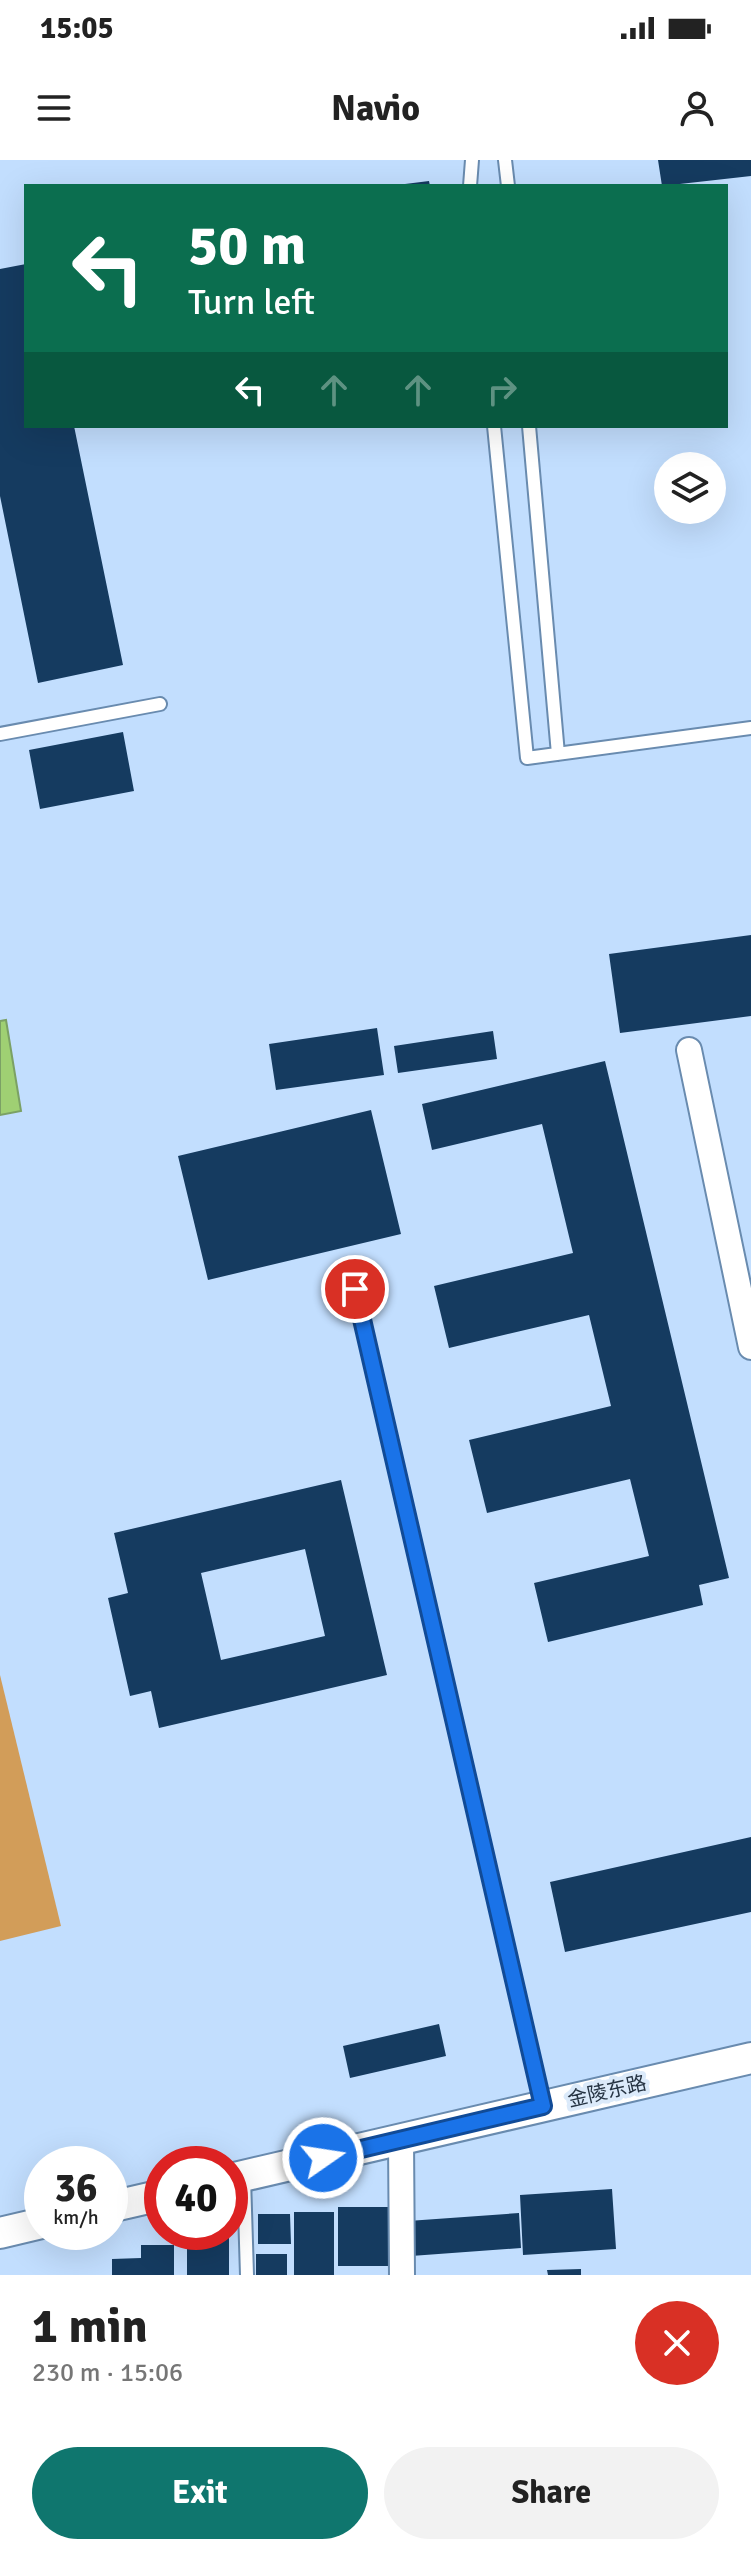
<!DOCTYPE html>
<html lang="en">
<head>
<meta charset="utf-8">
<style>
  :root { --surface:#fff; --page:#f2f2f2; --text:#222; --muted:#767676; --accent:#0f766e }
  body { margin:0; font-family:Signika,"Noto Sans SC",sans-serif; background:var(--page); color:var(--text); height:100vh; display:flex; flex-direction:column; font-size:30px; white-space:nowrap }
  * { box-sizing:border-box; margin:0 }
  p { font-size:26px; color:var(--muted) }
  .icon { flex:none; width:44px; height:44px; fill:none; stroke:currentColor; stroke-width:2; stroke-linecap:round; stroke-linejoin:round }
  .map { position:relative; height:2115px; overflow:hidden }
  .panel { display:flex; flex-direction:column; background:var(--surface); flex:1 }
  .panel>* { flex:none }
  .top-card { position:absolute; left:24px; top:24px; width:704px; height:244px; border-radius:0px; box-shadow:0 8px 32px #0002; background:#0b6e4f; color:#fff; overflow:hidden }
  .buttons { position:absolute; left:654px; top:292px; display:grid; gap:16px }
  .buttons a { display:grid; place-items:center; width:72px; height:72px; border-radius:50%; background:var(--surface); box-shadow:0 8px 32px #0002; font-size:40px }
  .speed { position:absolute; left:24px; top:1986px; display:flex; gap:16px; font-size:40px; font-weight:700; text-align:center }
  .speed>* { display:grid; place-content:center; width:104px; height:104px; border-radius:50%; background:var(--surface); box-shadow:0 8px 32px #0002; line-height:1 }
  .speed small { font-size:20px; font-weight:400 }
  .speed .limit { border:12px solid #d22; background:#fff; color:#111 }
  .pin { position:absolute; display:grid; place-items:center; width:68px; height:68px; color:#fff; margin:-34px; border:4px solid #fff; border-radius:50%; box-shadow:0 2px 8px #0007 }
  .me { position:absolute; width:88px; margin:-44px; rotate:77deg; stroke-linejoin:round; filter:drop-shadow(0 0 6px #0008) }
  .turn { display:flex; align-items:center; gap:28px; height:168px; padding:0 32px; font-size:36px }
  .turn .icon { width:104px; height:104px; stroke-width:2.5 }
  .turn b { display:block; font-size:56px; line-height:68px }
  .lanes { display:flex; align-items:center; height:76px; padding:0 32px; background:#0003; justify-content:center; gap:40px; direction:ltr }
  .lanes .off { opacity:.35 }
  .round { display:grid; place-items:center; flex:none; width:84px; height:84px; border-radius:42px; background:var(--page) }
  .overview { display:flex; align-items:center; justify-content:space-between; height:136px; padding:0 32px }
  h1 { font-size:48px; font-weight:800; line-height:60px }
  .button { display:flex; gap:16px; margin-top:auto; padding:16px 32px }
  .button a { flex:1; height:92px; border-radius:48px; background:var(--accent); color:#fff; font-size:32px; font-weight:800; line-height:92px; text-align:center }
  .button a+a { background:var(--page); color:var(--text) }
  .status { display:flex; justify-content:space-between; align-items:center; height:56px; padding:0 40px; background:var(--surface); direction:ltr }
  .status svg { height:22px; fill:currentColor }
  header { display:flex; justify-content:space-between; align-items:center; height:104px; padding:0 32px; background:var(--surface); font-size:36px; font-weight:800 }
  .map>svg:first-child { display:block }
  .green { fill:#d29d59 }
  .water { fill:#9fd073; stroke:#7ba165; stroke-width:2 }
  .building { fill:#153b60; fill-rule:evenodd }
  .lines { fill:none; stroke-linecap:round; stroke-linejoin:round }
  .service-casing { stroke:#698baf; stroke-width:16 }
  .minor-casing { stroke:#698baf; stroke-width:28 }
  .tertiary-casing { stroke:#698baf; stroke-width:34 }
  .service { stroke:#fff; stroke-width:12 }
  .minor { stroke:#fff; stroke-width:24 }
  .tertiary { stroke:#fff; stroke-width:30 }
  .route-casing { stroke:#114b97; stroke-width:20 }
  .route { stroke:#1a73e8; stroke-width:14 }
  .labels { text-anchor:middle; stroke-width:8; stroke-linejoin:round; paint-order:stroke }
  .street-label { font-size:20px; fill:#263443; stroke:#dbeafa }
</style>
</head>
<body>
<div class="status"><b>15:05</b><svg viewBox="0 0 49 12"><path d="M0 12V9h3v3zM5 12V6h3v6zM10 12V3h3v9zM15 12V0h3v12zM26 1h20v11H26zM47 4h2v5h-2z"/></svg></div>
<header><svg class="icon" aria-label="menu" viewBox="0 0 24 24"><path d="M4 6h16M4 12h16M4 18h16"/></svg>Navio<svg class="icon" aria-label="person" viewBox="0 0 24 24"><circle cx="12" cy="8" r="4"/><path d="M4 21q1-7 8-7t8 7"/></svg></header>
<div class="map">
<svg width="751" height="2115" viewBox="0 0 751 2115">
  <rect width="100%" height="100%" fill="#c2defe"/>
  <path class="green" d="M 0,1515 L 61,1766 L 0,1781 Z"/>
  <path class="water" d="M 6,860 L 21,951 L 0,955 L 0,861 Z"/>
  <path class="building" d="M 658,0 L 751,0 L 751,16 L 662,26 Z
    M 429,21 L 430,26 L 406,26 L 405,24 Z
    M 26,104 L 26,266 L 74,266 L 123,505 L 38,523 L 0,336 L 0,109 Z
    M 123,572 L 134,631 L 40,649 L 29,590 Z
    M 751,775 L 751,856 L 620,873 L 609,794 Z
    M 377,868 L 384,915 L 276,930 L 269,884 Z
    M 493,871 L 497,899 L 398,913 L 394,886 Z
    M 605,901 L 729,1418 L 699,1425 L 703,1445 L 548,1482 L 534,1423 L 649,1396 L 630,1319 L 487,1353 L 469,1280 L 611,1246 L 589,1155 L 449,1188 L 434,1126 L 573,1093 L 542,964 L 432,990 L 422,944 Z
    M 371,950 L 401,1074 L 208,1120 L 178,996 Z
    M 341,1320 L 387,1515 L 159,1568 L 151,1531 L 130,1536 L 108,1438 L 128,1433 L 114,1373 ZM 305,1389 L 325,1476 L 221,1500 L 201,1413 Z
    M 751,1677 L 751,1752 L 565,1792 L 550,1722 Z
    M 439,1864 L 446,1896 L 350,1918 L 343,1886 Z
    M 612,2029 L 616,2089 L 523,2095 L 520,2035 Z
    M 338,2047 L 390,2047 L 390,2106 L 338,2106 Z
    M 294,2052 L 334,2052 L 334,2115 L 294,2115 Z
    M 519,2053 L 521,2088 L 411,2096 L 408,2061 Z
    M 258,2054 L 290,2054 L 291,2084 L 258,2084 Z
    M 187,2072 L 229,2072 L 229,2115 L 187,2115 Z
    M 141,2085 L 174,2085 L 174,2115 L 112,2115 L 112,2099 L 141,2098 Z
    M 256,2094 L 287,2094 L 287,2115 L 256,2115 Z
    M 581,2109 L 581,2115 L 548,2115 L 547,2110 Z"/>
  <g class="lines">
    <g class="service-casing">
      <path id="service" d="M 505,0 L 508,26
        M 470,26 L 472,0
        M 494,266 L 527,598 L 751,568
        M 529,266 L 558,594
        M 0,574 L 160,544
        M 355,1129 L 543,1944
        M 244,2018 L 247,2115"/>
    </g>
    <g class="minor-casing">
      <path id="minor" d="M 689,890 L 751,1187
        M 401,1979 L 402,2115"/>
    </g>
    <g class="tertiary-casing">
      <path id="tertiary" d="M 230,2019 L 751,1898
        M 110,2047 L 162,2035
        M 0,2073 L 42,2063"/>
    </g>
    <use href="#service" class="service"/>
    <use href="#minor" class="minor"/>
    <use href="#tertiary" class="tertiary"/>
  </g>
  <g class="lines">
    <g class="route-casing">
      <path id="route" d="M 323,1998 L 543,1946 L 355,1129"/>
    </g>
    <use href="#route" class="route"/>
  </g>
  <g class="labels">
    <g class="street-label">
      <text transform="translate(607 1931) rotate(-13)" y="7">金陵东路</text>
    </g>
  </g>
</svg>
<div class="buttons">
<a><svg class="icon" aria-label="layers" viewBox="0 0 24 24"><path d="M12 4l9 5-9 5-9-5zM3 14l9 5 9-5"/></svg></a>
</div>
<div class="speed"><div>36<small>km/h</small></div><div class="limit">40</div></div>
<div class="pin" style="left:355px;top:1129px;background:#d93025"><svg class="icon" aria-label="arrive" viewBox="0 0 24 24"><path d="M6 21V4h12l-3 4 3 4H6"/></svg></div>
<svg class="me" style="left:323px;top:1998px" viewBox="-20 -20 40 40"><circle r="17" fill="#1a73e8" stroke="#fff" stroke-width="3"/><path d="M0-11L8 9 0 5-8 9z" fill="#fff"/></svg>
<div class="top-card">
<div class="turn"><svg class="icon" aria-label="left" viewBox="0 0 24 24"><path d="M17 20v-9H6M10 6l-5 5 5 5"/></svg><div><b>50 m</b>Turn left</div></div>
<div class="lanes"><svg class="icon" aria-label="left" viewBox="0 0 24 24"><path d="M17 20v-9H6M10 6l-5 5 5 5"/></svg><svg class="icon off" aria-label="ahead" viewBox="0 0 24 24"><path d="M12 20V5M6 11l6-6 6 6"/></svg><svg class="icon off" aria-label="ahead" viewBox="0 0 24 24"><path d="M12 20V5M6 11l6-6 6 6"/></svg><svg class="icon off" aria-label="right" viewBox="0 0 24 24"><path d="M7 20v-9h11M14 6l5 5-5 5"/></svg></div>
</div>
</div>
<section class="panel">
<div class="overview"><div><h1>1 min</h1><p>230 m · 15:06</p></div><a class="round" style="background:#d93025;color:#fff"><svg class="icon" aria-label="close" viewBox="0 0 24 24"><path d="M6 6l12 12M18 6L6 18"/></svg></a></div>
<div class="button"><a>Exit</a><a>Share</a></div>
</section>
</body>
</html>
